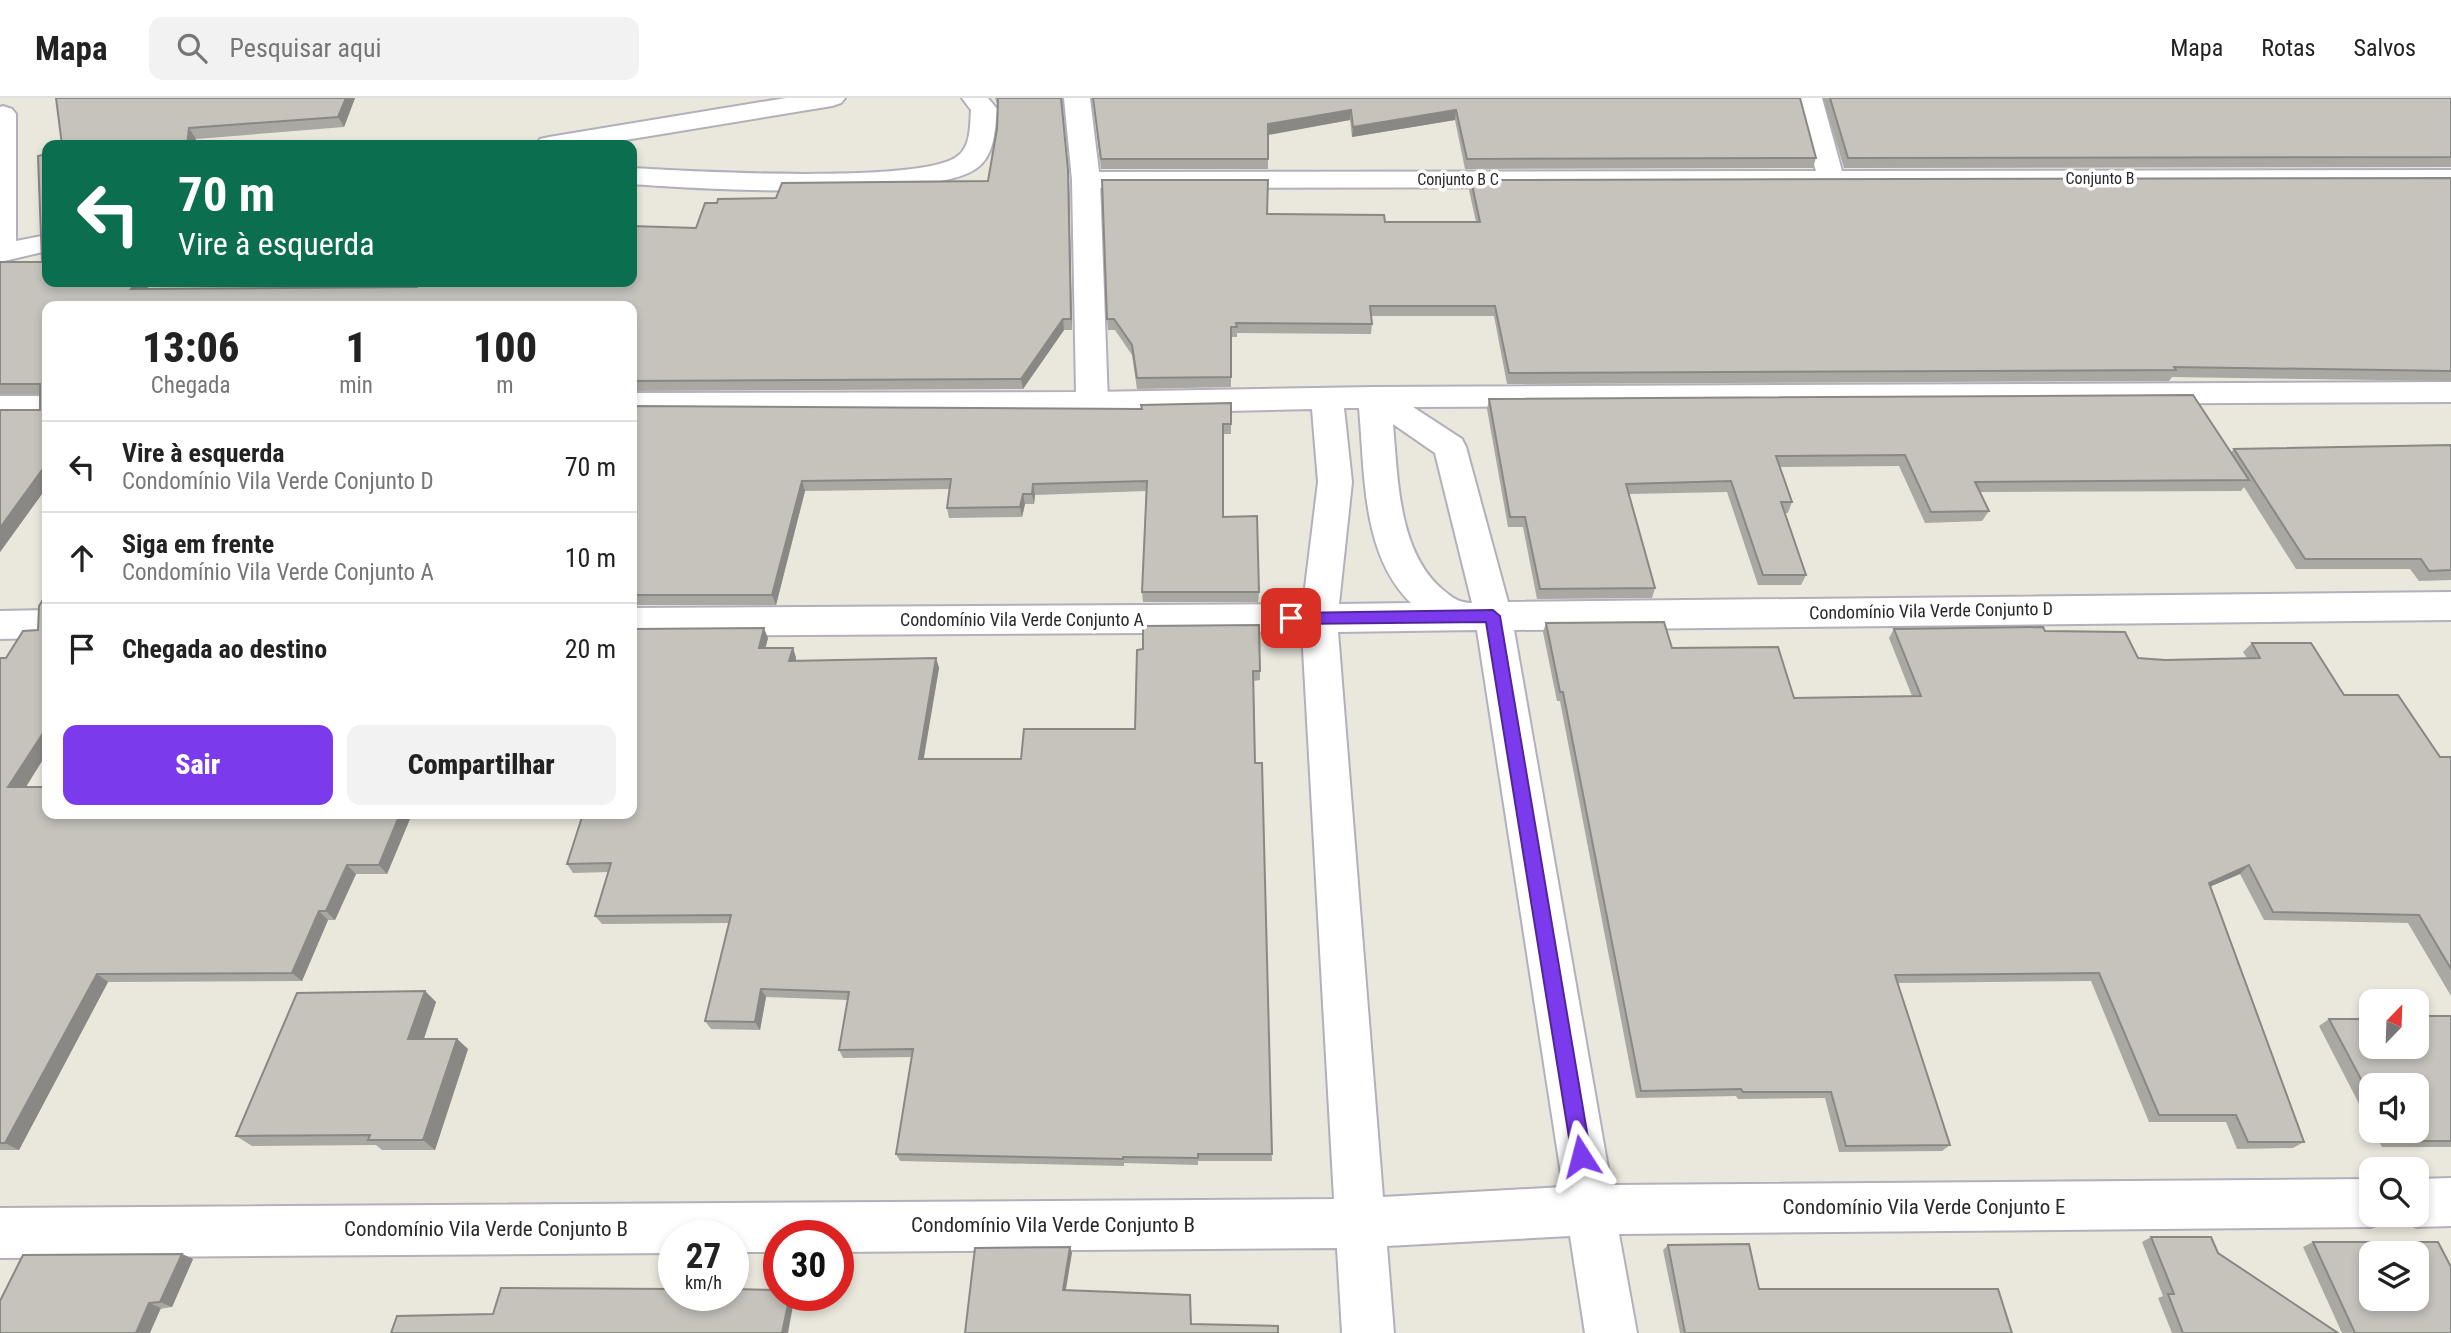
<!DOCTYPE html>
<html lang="pt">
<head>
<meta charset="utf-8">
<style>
  :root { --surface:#fff; --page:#f2f2f2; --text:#222; --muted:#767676; --line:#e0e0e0; --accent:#7c3aed }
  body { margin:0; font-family:"Roboto Condensed",sans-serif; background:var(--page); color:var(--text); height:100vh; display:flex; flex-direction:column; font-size:26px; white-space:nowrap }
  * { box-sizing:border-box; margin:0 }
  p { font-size:23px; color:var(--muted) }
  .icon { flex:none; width:38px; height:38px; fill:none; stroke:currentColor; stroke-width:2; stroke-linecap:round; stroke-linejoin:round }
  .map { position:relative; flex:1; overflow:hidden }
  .side { position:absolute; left:42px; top:203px; width:595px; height:518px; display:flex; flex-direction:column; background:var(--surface); border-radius:14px; box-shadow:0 4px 10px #0003 }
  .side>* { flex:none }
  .top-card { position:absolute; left:42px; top:42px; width:595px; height:147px; border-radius:14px; box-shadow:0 4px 10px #0003; background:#0b6e4f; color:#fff; overflow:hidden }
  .needle { width:46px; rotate:23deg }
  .buttons { position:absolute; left:2359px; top:891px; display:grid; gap:14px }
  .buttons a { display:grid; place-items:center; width:70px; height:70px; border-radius:14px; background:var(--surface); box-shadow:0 4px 10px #0003; font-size:35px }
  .speed { position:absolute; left:658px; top:1122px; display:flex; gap:14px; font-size:35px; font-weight:700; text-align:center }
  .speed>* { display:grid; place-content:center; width:91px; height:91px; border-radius:50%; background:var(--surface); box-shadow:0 4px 10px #0003; line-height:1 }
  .speed small { font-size:18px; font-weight:400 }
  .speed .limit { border:10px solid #d22; background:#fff; color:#111 }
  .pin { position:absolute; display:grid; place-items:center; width:60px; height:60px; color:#fff; margin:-30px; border-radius:14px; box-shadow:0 4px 10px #0006 }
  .me { position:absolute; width:77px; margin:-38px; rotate:351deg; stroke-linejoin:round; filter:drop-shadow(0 0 5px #0008) }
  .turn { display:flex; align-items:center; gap:24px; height:147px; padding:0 21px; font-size:32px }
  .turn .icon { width:91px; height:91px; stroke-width:2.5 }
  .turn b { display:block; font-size:49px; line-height:60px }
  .eta { display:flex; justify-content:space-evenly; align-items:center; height:119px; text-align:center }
  .eta b { font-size:42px; font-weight:800; line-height:49px }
  .action { display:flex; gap:14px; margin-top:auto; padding:14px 21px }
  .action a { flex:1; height:80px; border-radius:14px; background:var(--accent); color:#fff; font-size:28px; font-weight:800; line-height:80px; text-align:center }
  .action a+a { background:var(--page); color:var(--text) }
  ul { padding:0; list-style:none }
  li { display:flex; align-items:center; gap:21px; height:91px; padding:0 21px; border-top:2px solid var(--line) }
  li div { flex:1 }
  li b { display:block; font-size:26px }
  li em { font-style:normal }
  header { display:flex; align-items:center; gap:42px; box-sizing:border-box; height:98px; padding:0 35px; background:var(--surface); border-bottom:2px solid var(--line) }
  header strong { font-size:33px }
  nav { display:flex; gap:38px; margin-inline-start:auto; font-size:24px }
  .search { width:490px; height:63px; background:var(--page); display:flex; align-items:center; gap:18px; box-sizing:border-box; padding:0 24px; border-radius:14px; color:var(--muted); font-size:26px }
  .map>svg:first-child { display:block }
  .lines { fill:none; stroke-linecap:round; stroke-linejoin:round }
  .street-casing { stroke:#b1b0bb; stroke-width:4 }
  .secondary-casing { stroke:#b1b0bb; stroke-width:4 }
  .street { fill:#fff; fill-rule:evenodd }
  .secondary { fill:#fff; fill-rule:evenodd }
  .wall { fill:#a9a8a2 }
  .shaded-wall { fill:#8a8884 }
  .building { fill:#c5c3bc; stroke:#8a8884; stroke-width:2; fill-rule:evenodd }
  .route { fill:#7c3aed; stroke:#51269a; stroke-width:2 }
  .labels { text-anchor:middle; stroke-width:7; stroke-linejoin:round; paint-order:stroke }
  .far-street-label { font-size:16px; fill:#292929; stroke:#fff }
  .street-label { font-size:18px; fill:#292929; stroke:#fff }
  .near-street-label { font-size:21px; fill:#292929; stroke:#fff }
</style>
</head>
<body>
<header>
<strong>Mapa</strong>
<div class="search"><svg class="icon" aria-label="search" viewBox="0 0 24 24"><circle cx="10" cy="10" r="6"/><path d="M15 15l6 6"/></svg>Pesquisar aqui</div>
<nav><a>Mapa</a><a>Rotas</a><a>Salvos</a></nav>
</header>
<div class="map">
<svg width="2451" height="1235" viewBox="0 0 2451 1235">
  <rect width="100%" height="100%" fill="#eae7dd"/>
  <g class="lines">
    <g class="street-casing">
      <path id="street" d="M 786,0 L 845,0 L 841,5 L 832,8 L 595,47 L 536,47 L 540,41 L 549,39 Z
        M 962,0 L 988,0 L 997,11 C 995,31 995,57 977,70 C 931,104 696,91 632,86 L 632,70 C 685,73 927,87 959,57 C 971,47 970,26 971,12 Z
        M 1796,0 L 1822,0 L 1842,73 L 2451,72 L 2451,88 L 1086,90 L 1076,88 L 1072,82 L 1076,76 L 1086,74 L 1816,73 Z
        M 3,8 L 12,11 L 16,16 L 16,143 L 47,137 L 47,153 L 0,164 L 0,9 Z
        M 2451,284 L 2451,304 L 1413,309 L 1462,341 L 1466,349 L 1508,504 L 2451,494 L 2451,522 L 1514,532 L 1611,1087 L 2371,1081 L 2371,1116 L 2391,1116 L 2388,1122 L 2371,1129 L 1619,1136 L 1637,1235 L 1585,1235 L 1570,1138 L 1387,1148 L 1394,1235 L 1342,1235 L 1337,1150 L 838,1154 L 838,1138 L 779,1138 L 779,1154 L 733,1154 L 733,1138 L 674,1138 L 674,1155 L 0,1160 L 0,1110 L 1334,1101 L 1302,534 L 632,538 L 632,510 L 1303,506 L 1318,384 L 1312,311 L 1092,316 L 1081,312 L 1076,305 L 1081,298 L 1092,294 L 1374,289 ZM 1344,310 L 1359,310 C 1365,374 1361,457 1411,505 L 1339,506 L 1352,384 ZM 1393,326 L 1435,355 L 1472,505 C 1459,505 1453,500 1443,492 C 1398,454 1398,382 1393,326 ZM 1477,532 L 1563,1089 L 1383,1099 L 1338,534 Z
        M 47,512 L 47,540 L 0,541 L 0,513 Z
        M 2451,1080 L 2451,1128 L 2417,1129 L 2400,1122 L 2397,1116 L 2417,1116 L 2417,1081 Z"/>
    </g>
    <g class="secondary-casing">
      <path id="secondary" d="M 1064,0 L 1090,0 L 1100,82 L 1108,305 L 1103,312 L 1092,316 L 632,316 L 632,295 L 1076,294 L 1072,82 Z
        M 0,298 L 47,298 L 47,320 L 0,320 Z"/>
    </g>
    <use href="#street" class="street"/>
    <use href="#secondary" class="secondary"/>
  </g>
  <path class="wall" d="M 355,0 L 344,29 L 196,41 L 195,47 L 62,47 Z
    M 995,0 L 1062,0 L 1069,82 L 1072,232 L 1064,232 L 1023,291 L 632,293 L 632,208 L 47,208 L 47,389 L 0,454 L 0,312 L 40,312 L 40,296 L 0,296 L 0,164 L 152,184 L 147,190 L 417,189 L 696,130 L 717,105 L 988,83 L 997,31 L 998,9 Z
    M 1093,0 L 1800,0 L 1816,60 L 1813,70 L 1465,71 L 1455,22 L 1352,39 L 1350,22 L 1268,36 L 1268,71 L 1101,71 Z
    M 1823,0 L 2451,0 L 2451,69 L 1844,70 Z
    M 2451,80 L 2451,283 L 2172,279 L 2169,283 L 1507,286 L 1494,218 L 1371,218 L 1372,226 L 1371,236 L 1237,235 L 1237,239 L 1231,239 L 1231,289 L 1137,291 L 1132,257 L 1115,232 L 1108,232 L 1107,221 L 1267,116 L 1385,124 L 1476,124 L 1469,92 L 1471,82 Z
    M 1489,301 L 2231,354 L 2234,351 L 2451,347 L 2451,482 L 2419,483 L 2410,471 L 2296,471 L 2244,389 L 2241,393 L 1980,394 L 1989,413 L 1982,423 L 1925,425 L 1899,368 L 1780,369 L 1792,404 L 1788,415 L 1785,415 L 1806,477 L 1801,487 L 1758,487 L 1727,394 L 1629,396 L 1655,490 L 1652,500 L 1537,501 L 1523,429 L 1508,429 L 1487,311 Z
    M 1231,305 L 1231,336 L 1223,336 L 1223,419 L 1259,494 L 1258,504 L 1143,504 L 1142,494 L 1146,393 L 1035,397 L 1034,406 L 1025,406 L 1022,419 L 949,420 L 947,410 L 950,391 L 805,393 L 776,507 L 632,507 L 632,308 L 1141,311 Z
    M 47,495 L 47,655 L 26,689 L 412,716 L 387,776 L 356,776 L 335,822 L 328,822 L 302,883 L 108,884 L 19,1052 L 0,1052 L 0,560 L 6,560 L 38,532 Z
    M 1546,525 L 1672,550 L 1794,600 L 1912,598 L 1889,540 L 1894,531 L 2045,533 L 2138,560 L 2165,562 L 2247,560 L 2243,554 L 2252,545 L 2344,597 L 2440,659 L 2451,659 L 2451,898 L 2408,825 L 2264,822 L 2240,776 L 2211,788 L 2304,1044 L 2293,1050 L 2237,1051 L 2226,1024 L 2149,1024 L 2091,883 L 1897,885 L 1950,1047 L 1942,1053 L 1839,1054 L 1825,1000 L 1738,1001 L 1736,998 L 1636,1000 L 1560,603 L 1557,603 L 1543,534 Z
    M 768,540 L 765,550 L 793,550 L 796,560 L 796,563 L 936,560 L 939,570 L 923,661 L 1021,661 L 1135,631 L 1137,552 L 1260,573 L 1260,582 L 1254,583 L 1255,665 L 1272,1063 L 1198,1063 L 1198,1067 L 1124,1065 L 1124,1068 L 900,1063 L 896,1056 L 912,959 L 843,960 L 839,952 L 848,902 L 766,899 L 760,932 L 711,931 L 705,923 L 729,825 L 602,826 L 595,818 L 609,774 L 573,775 L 567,766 Z
    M 425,893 L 436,904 L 424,941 L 457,941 L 468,951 L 435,1052 L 382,1052 L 376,1047 L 252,1048 L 236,1038 Z
    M 2451,918 L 2451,1049 L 2382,1049 L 2373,1032 L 2417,1032 L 2371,987 L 2371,1029 L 2319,928 L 2329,921 L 2371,948 Z
    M 2151,1139 L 2218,1155 L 2338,1235 L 2172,1235 L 2158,1200 L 2163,1198 L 2142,1144 Z
    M 2313,1144 L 2451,1235 L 2342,1235 L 2303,1149 Z
    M 1668,1147 L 1759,1191 L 2012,1235 L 1680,1235 L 1663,1152 Z
    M 182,1156 L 193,1161 L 172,1209 L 0,1235 Z"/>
  <path class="shaded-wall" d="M 346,0 L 355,0 L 344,29 L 338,19 Z
    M 1351,12 L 1350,22 L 1268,37 L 1268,26 Z
    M 1456,12 L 1455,22 L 1352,39 L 1353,29 Z
    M 189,30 L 196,41 L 195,47 L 187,47 Z
    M 1068,72 L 1069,82 L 1072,232 L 1071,221 Z
    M 137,184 L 152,184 L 139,201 L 131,191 Z
    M 1063,221 L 1064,232 L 1023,291 L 1021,281 Z
    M 47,365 L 47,389 L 0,454 L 0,430 Z
    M 802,383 L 805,393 L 776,507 L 772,497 Z
    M 1033,386 L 1035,397 L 1034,406 L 1032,396 Z
    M 1023,396 L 1025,406 L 1022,419 L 1020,409 Z
    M 764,530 L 768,540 L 763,560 L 759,550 Z
    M 793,550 L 796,560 L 793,573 L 789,563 Z
    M 936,560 L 939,570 L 922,671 L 919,661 Z
    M 47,629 L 47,655 L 20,698 L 8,689 Z
    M 400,716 L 412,716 L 387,776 L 379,767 Z
    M 347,767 L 356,776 L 335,822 L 326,813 Z
    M 2249,767 L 2240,776 L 2200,793 L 2209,785 Z
    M 319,813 L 328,822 L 302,883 L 292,875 Z
    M 97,876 L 108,884 L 19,1052 L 5,1045 Z
    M 761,891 L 766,899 L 760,932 L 755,924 Z
    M 425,893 L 436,904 L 420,952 L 408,941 Z
    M 457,941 L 468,951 L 435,1052 L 423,1042 Z
    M 1070,1149 L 1072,1155 L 1065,1197 L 1063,1192 Z
    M 182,1156 L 193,1161 L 172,1209 L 160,1204 Z
    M 790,1197 L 795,1197 L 788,1235 L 782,1235 Z
    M 149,1205 L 161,1210 L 150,1235 L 136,1235 Z"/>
  <path class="building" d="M 56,0 L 346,0 L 338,19 L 189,30 L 187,47 L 62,47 Z
    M 998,0 L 1061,0 L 1068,72 L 1071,221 L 1063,221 L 1021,281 L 632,283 L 632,208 L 47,208 L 47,365 L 0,430 L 0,312 L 40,312 L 40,286 L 0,286 L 0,164 L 42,164 L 38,58 L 47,56 L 47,184 L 137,184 L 131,191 L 417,189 L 420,184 L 632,184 L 632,128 L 696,130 L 705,105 L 717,105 L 718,101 L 776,100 L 782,85 L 988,83 L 997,31 Z
    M 1093,0 L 1800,0 L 1816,60 L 1467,61 L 1456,12 L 1353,29 L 1351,12 L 1268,26 L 1268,61 L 1101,61 Z
    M 1830,0 L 2451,0 L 2451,59 L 1848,60 Z
    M 2451,80 L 2451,273 L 2174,269 L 2176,272 L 1509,275 L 1495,208 L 1370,208 L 1372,226 L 1236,225 L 1237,229 L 1231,229 L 1231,279 L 1137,280 L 1132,247 L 1114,221 L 1107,221 L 1102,82 L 1268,82 L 1267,116 L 1384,117 L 1385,124 L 1480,124 L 1471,82 Z
    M 2193,297 L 2249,382 L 1975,384 L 1989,413 L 1931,414 L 1905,357 L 1776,358 L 1792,404 L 1781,404 L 1806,477 L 1763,477 L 1731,383 L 1626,386 L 1655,490 L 1540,491 L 1525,419 L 1510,419 L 1489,301 Z
    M 1231,305 L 1231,326 L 1223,326 L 1223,419 L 1257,418 L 1259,494 L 1142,494 L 1147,383 L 1033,386 L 1032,396 L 1023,396 L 1020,409 L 947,410 L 951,381 L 802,383 L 772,497 L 632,497 L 632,308 L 1142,311 L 1141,307 Z
    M 2451,347 L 2451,472 L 2429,473 L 2421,461 L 2305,461 L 2234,351 Z
    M 47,495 L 47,629 L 8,689 L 47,689 L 47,716 L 400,716 L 379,767 L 347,767 L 326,813 L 319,813 L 292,875 L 97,876 L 5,1045 L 0,1045 L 0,560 L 6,560 L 23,533 L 38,532 L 39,508 Z
    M 1664,524 L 1672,550 L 1778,549 L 1794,600 L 1921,598 L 1894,531 L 2043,529 L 2045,533 L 2125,534 L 2138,560 L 2165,562 L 2260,560 L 2252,545 L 2311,545 L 2344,597 L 2398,597 L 2440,659 L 2451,659 L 2451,871 L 2419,817 L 2273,814 L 2249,767 L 2209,785 L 2304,1044 L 2248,1044 L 2236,1017 L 2159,1017 L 2099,875 L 1895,877 L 1950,1047 L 1846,1048 L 1831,994 L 1743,994 L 1741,991 L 1641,993 L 1563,594 L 1560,594 L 1546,525 Z
    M 1259,527 L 1260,573 L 1253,573 L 1255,665 L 1262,665 L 1272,1056 L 1198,1056 L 1198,1060 L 1123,1059 L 1123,1061 L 896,1056 L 913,951 L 839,952 L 849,894 L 761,891 L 755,924 L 705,923 L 731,817 L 595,818 L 611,765 L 567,766 L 583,716 L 632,716 L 632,531 L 764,530 L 759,550 L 793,550 L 789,563 L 936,560 L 919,661 L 1021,661 L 1024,631 L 1135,631 L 1137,552 L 1143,551 L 1143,528 Z
    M 425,893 L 408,941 L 457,941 L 423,1042 L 368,1042 L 370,1037 L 236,1038 L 297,895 Z
    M 2417,918 L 2451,918 L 2451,1043 L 2394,1043 L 2388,1032 L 2417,1032 L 2417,987 L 2371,987 L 2371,1000 L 2329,921 L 2371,921 L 2371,948 L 2417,948 Z
    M 2151,1139 L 2211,1139 L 2218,1155 L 2338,1235 L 2183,1235 L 2168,1196 L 2174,1196 Z
    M 2313,1144 L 2438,1144 L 2451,1169 L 2451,1235 L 2355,1235 ZM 2371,1155 L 2417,1155 L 2417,1200 L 2371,1200 Z
    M 1749,1146 L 1759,1191 L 1998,1191 L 2012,1235 L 1685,1235 L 1668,1147 Z
    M 1070,1149 L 1063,1192 L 1190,1197 L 1191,1226 L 1278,1228 L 1278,1235 L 965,1235 L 975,1150 Z
    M 182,1156 L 160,1204 L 149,1205 L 136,1235 L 0,1235 L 0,1203 L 23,1157 Z
    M 501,1190 L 674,1191 L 674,1197 L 733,1197 L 733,1191 L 779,1192 L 779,1197 L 790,1197 L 782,1235 L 391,1235 L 397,1218 L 493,1216 Z"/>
  <path class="route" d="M 1493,512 L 1500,518 L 1591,1058 L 1588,1065 L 1581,1068 L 1574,1065 L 1572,1058 L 1486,524 L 1291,526 L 1284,520 L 1291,515 Z"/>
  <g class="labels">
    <g class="far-street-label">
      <text x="2100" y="86">Conjunto B</text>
      <text x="1458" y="87">Conjunto B C</text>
    </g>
    <g class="street-label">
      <text transform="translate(1931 513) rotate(-1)" y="6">Condomínio Vila Verde Conjunto D</text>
      <text x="1022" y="528">Condomínio Vila Verde Conjunto A</text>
    </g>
    <g class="near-street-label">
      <text x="1924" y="1116">Condomínio Vila Verde Conjunto E</text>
      <text x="1053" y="1134">Condomínio Vila Verde Conjunto B</text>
      <text x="486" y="1138">Condomínio Vila Verde Conjunto B</text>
    </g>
  </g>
</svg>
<div class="buttons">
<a><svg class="needle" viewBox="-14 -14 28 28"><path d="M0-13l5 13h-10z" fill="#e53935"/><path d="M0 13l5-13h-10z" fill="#767676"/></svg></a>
<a><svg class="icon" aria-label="sound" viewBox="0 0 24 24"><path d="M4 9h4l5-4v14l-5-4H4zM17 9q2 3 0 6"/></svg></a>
<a><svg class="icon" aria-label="search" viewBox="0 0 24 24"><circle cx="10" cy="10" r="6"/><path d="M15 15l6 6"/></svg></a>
<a><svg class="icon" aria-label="layers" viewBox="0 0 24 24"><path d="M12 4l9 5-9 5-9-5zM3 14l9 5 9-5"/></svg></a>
</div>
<div class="speed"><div>27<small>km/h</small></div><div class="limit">30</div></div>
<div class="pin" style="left:1291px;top:520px;background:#d93025"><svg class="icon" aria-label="arrive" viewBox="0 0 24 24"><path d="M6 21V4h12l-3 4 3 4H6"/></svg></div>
<svg class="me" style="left:1581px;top:1058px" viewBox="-20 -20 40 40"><path d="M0-17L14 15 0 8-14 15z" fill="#7c3aed" stroke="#fff" stroke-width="4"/></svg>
<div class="top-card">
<div class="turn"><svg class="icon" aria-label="left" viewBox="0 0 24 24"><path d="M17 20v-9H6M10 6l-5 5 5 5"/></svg><div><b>70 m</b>Vire à esquerda</div></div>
</div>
<section class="side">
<div class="eta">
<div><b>13:06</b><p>Chegada</p></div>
<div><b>1</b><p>min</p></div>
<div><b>100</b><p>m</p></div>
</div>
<ul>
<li><svg class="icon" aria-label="left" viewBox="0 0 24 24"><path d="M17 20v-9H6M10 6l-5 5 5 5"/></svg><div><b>Vire à esquerda</b><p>Condomínio Vila Verde Conjunto D</p></div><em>70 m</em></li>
<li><svg class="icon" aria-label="ahead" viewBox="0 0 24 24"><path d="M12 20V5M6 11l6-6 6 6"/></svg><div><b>Siga em frente</b><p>Condomínio Vila Verde Conjunto A</p></div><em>10 m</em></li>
<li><svg class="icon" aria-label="arrive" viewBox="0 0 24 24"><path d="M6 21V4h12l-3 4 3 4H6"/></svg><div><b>Chegada ao destino</b></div><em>20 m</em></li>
</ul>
<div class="action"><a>Sair</a><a>Compartilhar</a></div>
</section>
</div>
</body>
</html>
